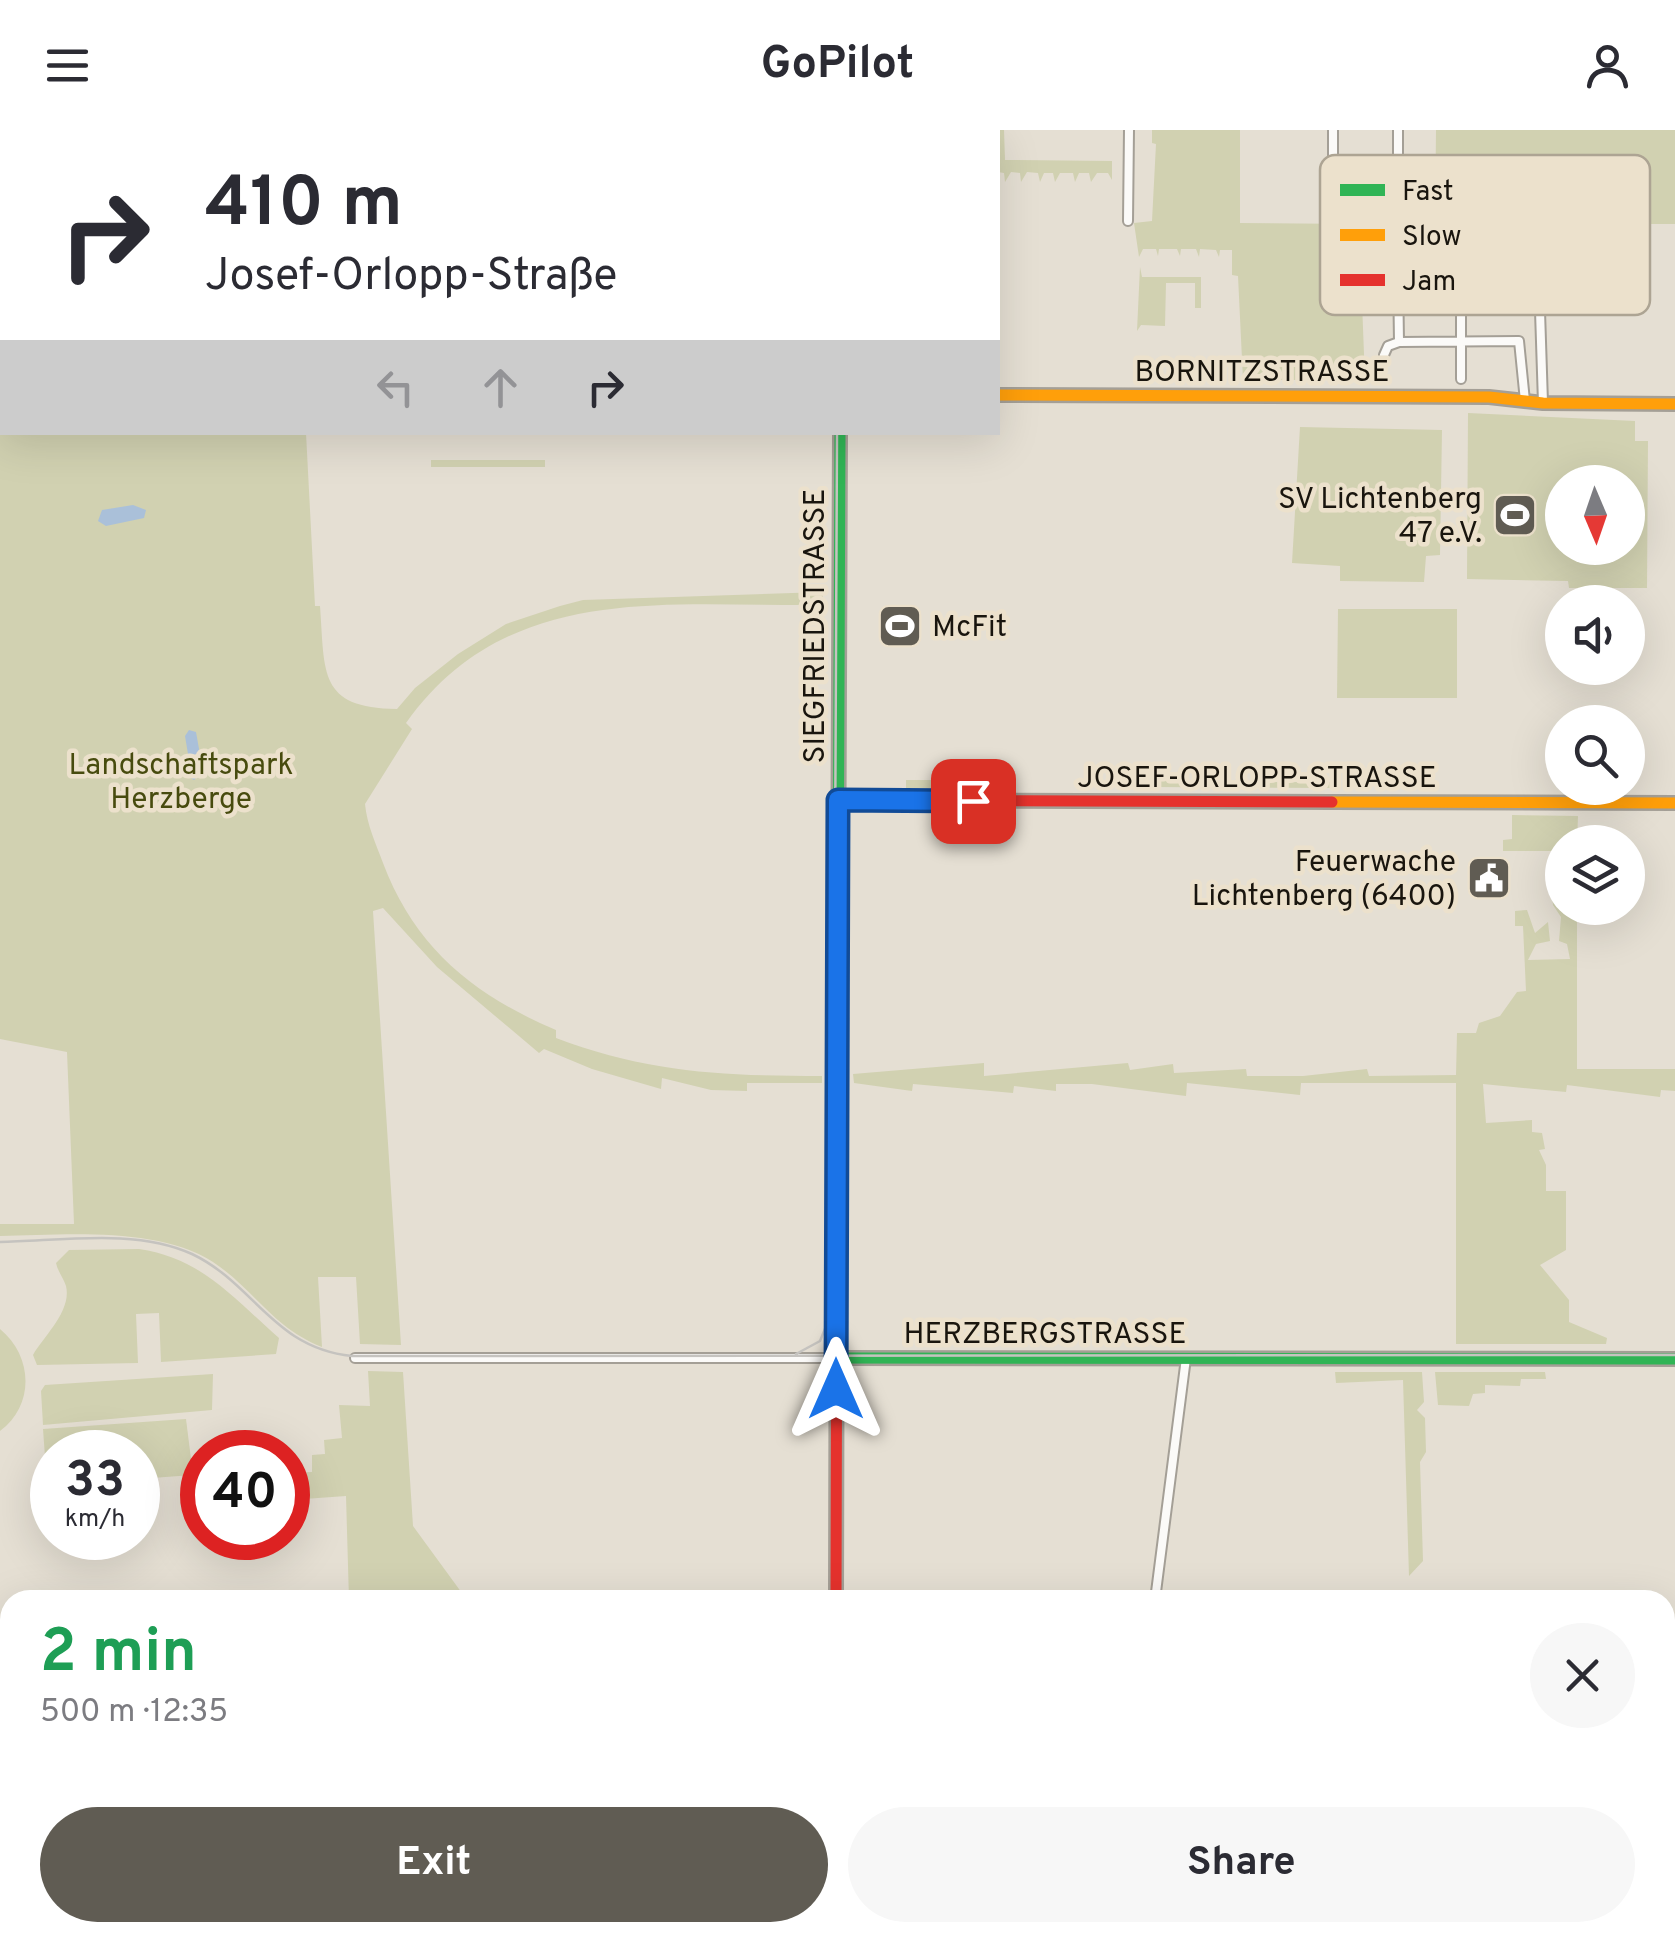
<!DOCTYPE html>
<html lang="en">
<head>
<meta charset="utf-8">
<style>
  :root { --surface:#fff; --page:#f7f7f7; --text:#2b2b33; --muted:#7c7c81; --accent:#605c53 }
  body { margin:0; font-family:Overpass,sans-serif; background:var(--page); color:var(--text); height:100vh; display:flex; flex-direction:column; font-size:38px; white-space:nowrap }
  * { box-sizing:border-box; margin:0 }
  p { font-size:32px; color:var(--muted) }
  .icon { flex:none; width:55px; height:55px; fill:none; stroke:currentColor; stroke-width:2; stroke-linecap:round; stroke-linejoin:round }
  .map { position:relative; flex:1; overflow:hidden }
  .sheet { position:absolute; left:0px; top:1460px; width:1675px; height:352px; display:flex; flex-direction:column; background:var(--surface); border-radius:30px 30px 0 0; box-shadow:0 10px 40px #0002 }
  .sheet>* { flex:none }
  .top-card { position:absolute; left:0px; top:0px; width:1000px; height:305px; box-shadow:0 10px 40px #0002; background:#fff; color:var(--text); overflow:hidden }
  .needle { width:65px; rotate:178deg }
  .controls { position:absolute; left:1545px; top:335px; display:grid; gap:20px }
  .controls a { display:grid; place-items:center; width:100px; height:100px; border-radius:50%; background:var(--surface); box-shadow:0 10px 40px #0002; font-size:50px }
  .speed { position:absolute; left:30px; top:1300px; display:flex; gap:20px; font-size:50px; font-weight:700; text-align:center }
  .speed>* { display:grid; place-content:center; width:130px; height:130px; border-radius:50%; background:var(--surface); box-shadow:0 10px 40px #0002; line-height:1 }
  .speed small { font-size:25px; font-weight:400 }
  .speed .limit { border:15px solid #d22; background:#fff; color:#111 }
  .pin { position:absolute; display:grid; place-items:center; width:85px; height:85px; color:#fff; margin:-42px; border-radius:20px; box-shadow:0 5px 15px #0006 }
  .me { position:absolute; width:110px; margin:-55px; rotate:0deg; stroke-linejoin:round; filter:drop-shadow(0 0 8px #0008) }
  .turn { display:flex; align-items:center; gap:35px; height:210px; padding:0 40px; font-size:45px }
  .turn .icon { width:130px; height:130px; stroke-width:2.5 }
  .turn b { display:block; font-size:70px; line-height:85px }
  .lanes { display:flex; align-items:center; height:95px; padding:0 40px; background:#0003; justify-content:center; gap:50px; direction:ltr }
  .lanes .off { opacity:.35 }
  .round { display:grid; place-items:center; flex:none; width:105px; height:105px; border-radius:52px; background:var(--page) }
  .summary { display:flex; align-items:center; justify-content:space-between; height:170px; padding:0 40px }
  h1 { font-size:60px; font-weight:700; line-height:75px; color:#1e9e55 }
  .cta { display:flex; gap:20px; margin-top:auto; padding:20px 40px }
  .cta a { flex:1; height:115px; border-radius:60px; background:var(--accent); color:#fff; font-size:40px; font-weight:700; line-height:115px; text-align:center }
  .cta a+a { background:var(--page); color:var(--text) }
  header { display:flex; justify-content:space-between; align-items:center; height:130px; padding:0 40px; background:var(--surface); font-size:45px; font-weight:700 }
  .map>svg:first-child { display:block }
  .green { fill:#d1d1b1; fill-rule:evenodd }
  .water { fill:#aac0d9 }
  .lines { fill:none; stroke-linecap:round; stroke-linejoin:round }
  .street-casing { stroke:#a49f96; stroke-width:12 }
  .fast-casing { stroke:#a49f96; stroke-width:16 }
  .slow-casing { stroke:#a49f96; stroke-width:16 }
  .jam-casing { stroke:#a49f96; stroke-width:16 }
  .street { stroke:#fbfaf8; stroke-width:8 }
  .fast { stroke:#30b455; stroke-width:11 }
  .slow { stroke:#ff9f0a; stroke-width:11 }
  .jam { stroke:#e5322d; stroke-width:11 }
  .tram { stroke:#c5c3bf; stroke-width:2.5 }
  .route-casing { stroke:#114b97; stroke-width:25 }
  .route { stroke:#1a73e8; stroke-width:18 }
  .labels { text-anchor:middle; stroke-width:9; stroke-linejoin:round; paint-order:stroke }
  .street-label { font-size:30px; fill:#19150e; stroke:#ece1cc }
  .poi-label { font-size:30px; fill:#19150e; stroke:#ece1cc; text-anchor:end }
  .park-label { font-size:30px; fill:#474b0e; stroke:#ece1cc }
  .key { fill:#ece1cc; stroke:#ada493; stroke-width:2.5 }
  .key-label { font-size:28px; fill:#19150e }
</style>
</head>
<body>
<header><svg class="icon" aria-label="menu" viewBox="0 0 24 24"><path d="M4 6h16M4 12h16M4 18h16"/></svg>GoPilot<svg class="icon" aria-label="person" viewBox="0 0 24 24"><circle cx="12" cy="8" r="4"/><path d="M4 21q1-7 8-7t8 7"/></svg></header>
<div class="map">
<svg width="1675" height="1812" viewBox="0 0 1675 1812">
  <rect width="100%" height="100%" fill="#e5dfd3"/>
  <path class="green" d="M 1000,0 L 1004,0 L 1005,30 L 1112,31 L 1112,50 L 1108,43 L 1097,43 L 1091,52 L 1089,43 L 1079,43 L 1075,52 L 1073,43 L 1060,43 L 1055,52 L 1053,43 L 1044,43 L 1040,52 L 1038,43 L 1027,42 L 1021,52 L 1020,43 L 1011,42 L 1005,52 L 1004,43 L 998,42 Z
    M 1152,0 L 1240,0 L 1240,93 L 1359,94 L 1365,250 L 1243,250 L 1238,146 L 1232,145 L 1232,120 L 1220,120 L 1219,127 L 1216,120 L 1200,119 L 1199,127 L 1196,119 L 1181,119 L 1180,126 L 1177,119 L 1159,119 L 1158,126 L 1156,119 L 1143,119 L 1139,127 L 1134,93 L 1152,91 L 1156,14 L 1152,13 Z
    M 1436,0 L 1675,0 L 1675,94 L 1435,94 Z
    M 1140,137 L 1142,147 L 1201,147 L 1201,178 L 1195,178 L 1195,153 L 1166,153 L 1165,196 L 1141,195 L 1137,201 Z
    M 0,225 L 2,302 L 306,303 L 315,476 L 320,476 C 325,543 318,578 397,579 L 415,558 L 458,524 L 506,494 L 560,476 L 583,470 L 823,462 L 823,475 C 668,477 508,450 406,593 L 412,599 L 365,674 C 367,695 376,714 383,733 C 415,818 475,866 556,900 L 556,908 C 648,943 725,946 822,946 L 822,953 L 747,953 L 747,961 L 711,960 L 662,948 L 661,959 L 592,939 L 544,919 L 539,923 L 437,837 L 383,778 L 373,781 L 401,1215 L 360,1214 L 356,1147 L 318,1147 L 322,1217 C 272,1197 255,1160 213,1132 C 157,1096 64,1105 0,1106 L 0,1094 L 74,1094 L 67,922 L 0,909 Z
    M 1468,283 L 1635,291 L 1635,311 L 1648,311 L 1647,458 L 1569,458 L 1568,451 L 1467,449 ZM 1562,352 L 1628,352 L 1628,418 L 1562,418 Z
    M 1300,297 L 1442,300 L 1440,425 L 1426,426 L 1424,452 L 1340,451 L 1340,436 L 1292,433 Z
    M 431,330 L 545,330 L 545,337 L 431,337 Z
    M 1338,479 L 1457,479 L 1457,568 L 1337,568 Z
    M 1156,643 L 1180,643 L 1181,652 L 1337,652 L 1337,658 L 1153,657 Z
    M 906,650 L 1008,650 L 1008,658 L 906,658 Z
    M 1512,685 L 1578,686 L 1577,712 L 1562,712 L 1562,721 L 1503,721 L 1503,710 L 1512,709 Z
    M 1550,742 L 1562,742 L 1562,778 L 1577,778 L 1577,939 L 1675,939 L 1675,961 L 1661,960 L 1660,967 L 1567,955 L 1566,962 L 1483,954 L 1486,993 L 1532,990 L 1532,1002 L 1542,1003 L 1545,1019 L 1539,1020 L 1546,1035 L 1546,1061 L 1566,1061 L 1566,1120 L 1540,1135 L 1569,1170 L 1569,1192 L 1607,1208 L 1606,1214 L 1456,1214 L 1456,953 L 1301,953 L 1300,965 L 1187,953 L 1186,966 L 1092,954 L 1056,954 L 1056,961 L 1014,956 L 1013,963 L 913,954 L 912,961 L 854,953 L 853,944 L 984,933 L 984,946 L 1128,933 L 1130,940 L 1173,934 L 1174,943 L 1246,939 L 1247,946 L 1303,946 L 1367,939 L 1369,946 L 1456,945 L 1457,903 L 1476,903 L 1479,893 L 1500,886 L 1517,862 L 1526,861 L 1523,796 L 1515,796 L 1515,781 L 1527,780 L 1535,803 L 1548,792 L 1550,811 L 1536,814 L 1528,830 L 1570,829 L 1567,814 L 1559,811 L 1561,787 L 1553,775 Z
    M 139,1119 C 202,1128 233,1168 279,1208 L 276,1224 L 161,1232 L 159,1183 L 136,1184 L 138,1233 L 37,1235 L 33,1225 C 44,1206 72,1181 66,1156 C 64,1149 58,1142 56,1133 L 69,1120 Z
    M 0,1199 C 33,1226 35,1275 0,1301 Z
    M 368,1241 L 403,1242 L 413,1396 L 467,1470 L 349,1470 L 346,1366 L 290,1370 L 289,1343 L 312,1342 L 312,1325 L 325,1324 L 324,1310 L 342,1308 L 339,1275 L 370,1276 Z
    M 1335,1242 L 1422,1242 L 1424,1272 L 1417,1280 L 1425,1288 L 1426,1322 L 1420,1332 L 1423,1431 L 1409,1446 L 1403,1250 L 1336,1253 Z
    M 1435,1242 L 1545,1242 L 1546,1249 L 1521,1249 L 1520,1256 L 1485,1255 L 1485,1263 L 1473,1264 L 1469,1276 L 1438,1275 Z
    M 213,1244 L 212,1280 L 43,1295 L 41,1261 L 45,1255 Z
    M 186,1289 L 193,1345 L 138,1349 L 138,1322 L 52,1322 L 52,1355 L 47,1355 L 43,1299 Z
    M 10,1797 L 10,1802 L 120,1803 L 118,1812 L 0,1812 L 0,1798 Z
    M 125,1803 L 125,1802 L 305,1803 L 303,1812 L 123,1812 Z
    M 309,1803 L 819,1802 L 819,1812 L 308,1812 Z"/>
  <path class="water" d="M 133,375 L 146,380 L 144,388 L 106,396 L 98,391 L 102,380 Z
    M 189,600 L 196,602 L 203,641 L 194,650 L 186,645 L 189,630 L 185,606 Z"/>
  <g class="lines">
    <g class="street-casing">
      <path id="street" d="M 50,0 L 51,2
        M 1333,0 L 1333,51 L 1398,51 L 1398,0
        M 108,2 L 108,0
        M 0,44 L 2,45
        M 0,78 L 2,79
        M 1128,91 L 1129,0
        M 1461,94 L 1461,249
        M 1399,212 L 1398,141 L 1402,133 L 1461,132
        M 1384,225 L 1388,216 L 1399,212 L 1519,211 L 1525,271
        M 1543,273 L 1540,181 L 1550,170
        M 355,1228 L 836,1228
        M 1155,1470 L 1186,1228
        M 1109,1812 L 1109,1802"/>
    </g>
    <g class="fast-casing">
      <path id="fast" d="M 837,1047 L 840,302
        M 836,1228 L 1675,1229
        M 835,1802 L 835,1812"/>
    </g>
    <g class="slow-casing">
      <path id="slow" d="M 998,265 L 1489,267 L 1543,273 L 1675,274
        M 1332,672 L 1675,673"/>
    </g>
    <g class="jam-casing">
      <path id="jam" d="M 841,0 L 841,2
        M 838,670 L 1332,672
        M 836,1470 L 837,1047"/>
    </g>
    <use href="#street" class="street"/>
    <use href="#fast" class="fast"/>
    <use href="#slow" class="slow"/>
    <use href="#jam" class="jam"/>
    <path class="tram" d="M 837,2 L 837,0
      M 0,1112 C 60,1111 136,1098 192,1124 C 255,1154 273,1218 352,1226 L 1675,1225
      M 796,1224 L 820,1211 L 833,1179 L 837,302"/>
  </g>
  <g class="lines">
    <g class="route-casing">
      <path id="route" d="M 836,1259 L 838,670 L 973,671"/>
    </g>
    <use href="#route" class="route"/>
  </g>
  <defs>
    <g id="stadium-square" transform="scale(2.25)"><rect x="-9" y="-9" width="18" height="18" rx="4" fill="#605c53" stroke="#ece1cc"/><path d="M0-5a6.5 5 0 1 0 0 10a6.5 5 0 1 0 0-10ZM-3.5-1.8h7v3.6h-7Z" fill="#fff"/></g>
    <g id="civic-square" transform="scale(2.25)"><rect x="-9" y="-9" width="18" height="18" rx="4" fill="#605c53" stroke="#ece1cc"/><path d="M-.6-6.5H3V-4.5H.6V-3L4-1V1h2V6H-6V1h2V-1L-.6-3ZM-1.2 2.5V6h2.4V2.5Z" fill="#fff"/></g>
  </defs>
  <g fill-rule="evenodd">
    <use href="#stadium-square" x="1515" y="385"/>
    <use href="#stadium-square" x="900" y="496"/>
    <use href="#civic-square" x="1489" y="748"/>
  </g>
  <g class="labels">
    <g class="street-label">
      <text x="1262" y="251">BORNITZSTRASSE</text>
      <text transform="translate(814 496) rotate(-90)" y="10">SIEGFRIEDSTRASSE</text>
      <text x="1257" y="657">JOSEF-ORLOPP-STRASSE</text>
      <text x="1045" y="1213">HERZBERGSTRASSE</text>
    </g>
    <g class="poi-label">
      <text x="1482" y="378">SV Lichtenberg<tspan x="1482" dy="34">47 e.V.</tspan></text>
      <text x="932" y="506" text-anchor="start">McFit</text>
      <text x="1456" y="741">Feuerwache<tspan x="1456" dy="34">Lichtenberg (6400)</tspan></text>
    </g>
    <g class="park-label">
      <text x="181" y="644">Landschaftspark<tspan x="181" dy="34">Herzberge</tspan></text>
    </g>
  </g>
  <rect x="1320" y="25" width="330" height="160" rx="15" class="key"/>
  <rect x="1340" y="54" width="45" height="12" fill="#30b455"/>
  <rect x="1340" y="99" width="45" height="12" fill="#ff9f0a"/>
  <rect x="1340" y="144" width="45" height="12" fill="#e5322d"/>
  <g class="key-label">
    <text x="1402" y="70">Fast</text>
    <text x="1402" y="115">Slow</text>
    <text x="1402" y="160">Jam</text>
  </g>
</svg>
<div class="controls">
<a><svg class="needle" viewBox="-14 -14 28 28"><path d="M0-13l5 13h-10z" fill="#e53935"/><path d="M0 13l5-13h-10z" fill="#7c7c81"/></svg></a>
<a><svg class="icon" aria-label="sound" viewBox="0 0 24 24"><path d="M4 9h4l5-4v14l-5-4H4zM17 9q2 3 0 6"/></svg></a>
<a><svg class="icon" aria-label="search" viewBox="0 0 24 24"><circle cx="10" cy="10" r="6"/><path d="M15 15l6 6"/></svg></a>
<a><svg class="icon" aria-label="layers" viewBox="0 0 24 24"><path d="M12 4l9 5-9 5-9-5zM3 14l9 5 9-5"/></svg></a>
</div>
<div class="speed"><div>33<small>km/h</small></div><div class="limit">40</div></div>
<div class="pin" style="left:973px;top:671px;background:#d93025"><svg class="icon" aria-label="arrive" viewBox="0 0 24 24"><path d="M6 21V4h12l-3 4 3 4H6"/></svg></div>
<svg class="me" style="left:836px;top:1259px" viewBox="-20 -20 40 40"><path d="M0-17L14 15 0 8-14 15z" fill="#1a73e8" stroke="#fff" stroke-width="4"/></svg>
<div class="top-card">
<div class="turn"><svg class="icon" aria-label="right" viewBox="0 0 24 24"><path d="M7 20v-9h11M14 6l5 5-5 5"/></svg><div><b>410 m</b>Josef-Orlopp-Straße</div></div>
<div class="lanes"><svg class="icon off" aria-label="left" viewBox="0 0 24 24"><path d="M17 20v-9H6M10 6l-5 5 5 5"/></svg><svg class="icon off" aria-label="ahead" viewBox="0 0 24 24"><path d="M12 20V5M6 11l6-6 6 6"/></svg><svg class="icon" aria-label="right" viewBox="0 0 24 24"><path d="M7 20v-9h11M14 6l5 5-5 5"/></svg></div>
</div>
<section class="sheet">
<div class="summary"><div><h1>2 min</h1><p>500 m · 12:35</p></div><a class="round"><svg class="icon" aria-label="close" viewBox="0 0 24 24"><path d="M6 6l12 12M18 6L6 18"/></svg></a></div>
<div class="cta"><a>Exit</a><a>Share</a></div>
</section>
</div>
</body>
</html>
